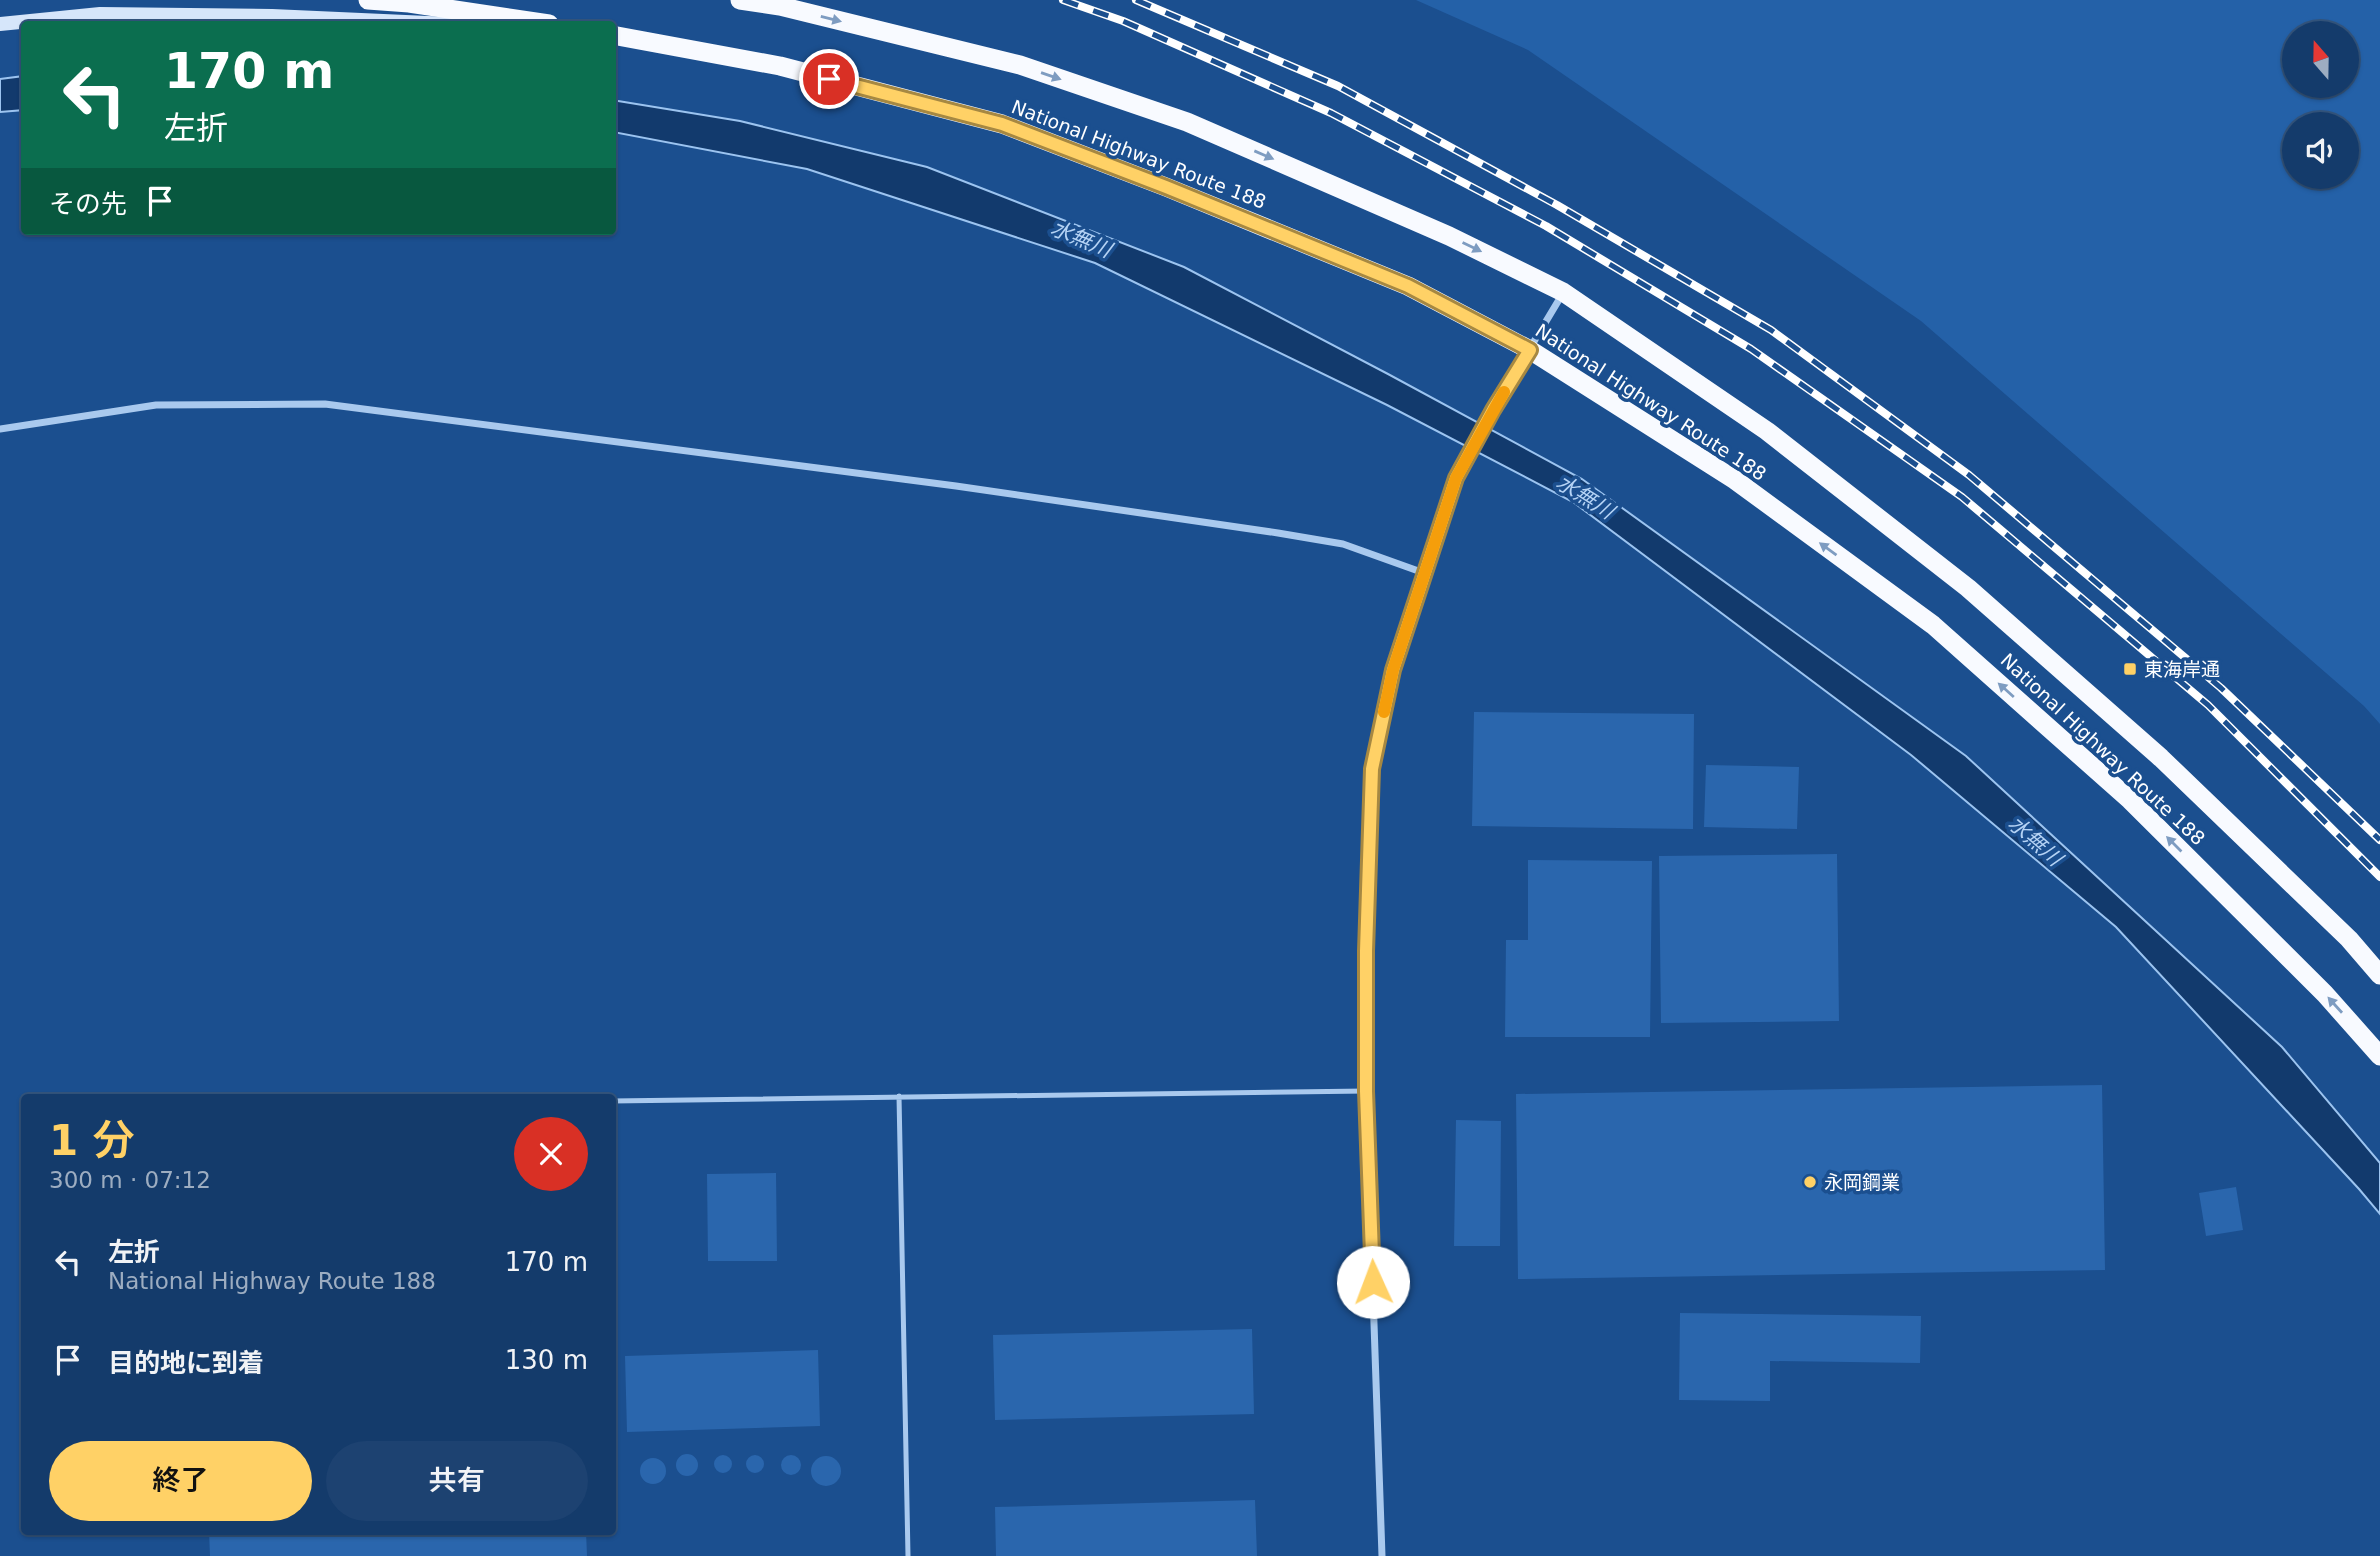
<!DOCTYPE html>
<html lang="ja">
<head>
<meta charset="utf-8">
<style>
  :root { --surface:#143b6b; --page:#1d4271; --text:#f1f3f6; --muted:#9dadc1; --line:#33557e; --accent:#ffd166 }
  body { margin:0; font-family:"DejaVu Sans","Noto Sans JP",sans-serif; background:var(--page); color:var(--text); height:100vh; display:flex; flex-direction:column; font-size:26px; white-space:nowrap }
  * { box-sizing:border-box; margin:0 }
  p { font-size:23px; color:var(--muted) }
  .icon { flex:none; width:38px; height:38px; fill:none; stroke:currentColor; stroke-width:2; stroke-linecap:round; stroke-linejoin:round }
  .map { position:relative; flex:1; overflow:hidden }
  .drawer { position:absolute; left:21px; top:1094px; width:595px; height:441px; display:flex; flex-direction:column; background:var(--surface); border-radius:7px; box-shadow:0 2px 5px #0004,0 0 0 2px var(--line) }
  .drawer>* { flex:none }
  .hud { position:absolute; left:21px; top:21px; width:595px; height:214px; border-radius:7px; box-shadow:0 2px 5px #0004,0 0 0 2px var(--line); background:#0b6e4f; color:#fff; overflow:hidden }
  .needle { width:46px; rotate:340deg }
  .controls { position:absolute; left:2282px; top:21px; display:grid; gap:14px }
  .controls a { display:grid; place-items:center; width:77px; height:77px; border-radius:50%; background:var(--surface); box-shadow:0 2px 5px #0004,0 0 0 2px var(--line); font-size:35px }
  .pin { position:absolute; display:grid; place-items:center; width:60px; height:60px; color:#fff; margin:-30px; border:4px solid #fff; border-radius:50%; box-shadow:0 2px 7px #0007 }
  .me { position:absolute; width:77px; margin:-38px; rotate:358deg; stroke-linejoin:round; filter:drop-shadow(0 0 5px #0008) }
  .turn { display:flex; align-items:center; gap:24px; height:147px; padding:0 28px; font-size:32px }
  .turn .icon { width:91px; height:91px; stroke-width:2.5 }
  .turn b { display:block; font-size:49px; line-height:60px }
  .then { display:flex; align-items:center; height:66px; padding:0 28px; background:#0003; gap:14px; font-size:26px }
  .round { display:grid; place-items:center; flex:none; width:74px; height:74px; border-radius:37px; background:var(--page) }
  .head { display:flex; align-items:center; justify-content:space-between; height:119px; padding:0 28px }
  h1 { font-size:42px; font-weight:600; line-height:52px; color:var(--accent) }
  .action { display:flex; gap:14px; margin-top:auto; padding:14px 28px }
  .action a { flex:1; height:80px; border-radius:42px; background:var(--accent); color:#111; font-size:28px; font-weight:600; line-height:80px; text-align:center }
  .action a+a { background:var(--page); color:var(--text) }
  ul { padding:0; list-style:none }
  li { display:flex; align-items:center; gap:21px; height:98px; padding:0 28px }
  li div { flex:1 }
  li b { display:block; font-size:26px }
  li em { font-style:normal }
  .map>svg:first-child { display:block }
  .green { fill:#2461a8; fill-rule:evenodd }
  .water { fill:#123a6d; stroke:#9cc4f0; stroke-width:2 }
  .building { fill:#2a66ad }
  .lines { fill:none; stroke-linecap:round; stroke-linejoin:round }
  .service { stroke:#a9c9ee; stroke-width:5 }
  .minor { stroke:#a9c9ee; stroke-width:7 }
  .secondary { stroke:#d6e6fa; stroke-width:14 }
  .trunk { stroke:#f8faff; stroke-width:19 }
  .rail-casing { stroke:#fff; stroke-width:8 }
  .rail { stroke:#1b4f8f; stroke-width:5; stroke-dasharray:16; stroke-linecap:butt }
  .oneway { fill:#7e9cc1 }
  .route-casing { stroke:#a68842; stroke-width:18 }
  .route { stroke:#ffd166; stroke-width:12 }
  .slow { stroke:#f59e0b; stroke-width:12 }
  .poi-dot { fill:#ffd166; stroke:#1b4f8f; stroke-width:2.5 }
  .labels { text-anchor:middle; stroke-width:7; stroke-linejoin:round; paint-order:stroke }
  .street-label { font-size:19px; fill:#fff; stroke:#1b4f8f }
  .poi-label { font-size:19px; fill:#fff; stroke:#1b4f8f; text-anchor:start }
  .water-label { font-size:21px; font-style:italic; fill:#b5d3f5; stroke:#1b4f8f }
</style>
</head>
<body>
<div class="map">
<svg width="2380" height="1556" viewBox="0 0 2380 1556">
  <rect width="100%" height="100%" fill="#1b4f8f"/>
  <path class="green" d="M 1416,0 L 2380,0 L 2380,724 L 2364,706 L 1921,321 L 1528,50 ZM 2294,33 L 2347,33 L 2347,86 L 2294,86 ZM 2294,124 L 2347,124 L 2347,177 L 2294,177 Z"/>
  <path class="water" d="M 24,76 L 24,110 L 0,112 L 0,79 Z
    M 612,100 L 740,121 L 927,167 L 1184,267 L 1388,374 L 1582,479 L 1966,756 L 2282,1047 L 2380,1163 L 2380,1214 L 2359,1189 L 2116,927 L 1911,755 L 1573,502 L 1387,405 L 1095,263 L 807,169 L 613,132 Z"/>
  <path class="building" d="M 1474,712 L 1694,714 L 1693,829 L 1472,826 Z
    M 1706,765 L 1799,767 L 1797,829 L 1704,827 Z
    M 1837,854 L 1839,1021 L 1661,1023 L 1659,856 Z
    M 1528,860 L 1652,861 L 1650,1037 L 1505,1037 L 1506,940 L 1528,940 Z
    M 2102,1085 L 2105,1270 L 1518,1279 L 1516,1094 Z
    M 1456,1120 L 1501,1121 L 1500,1246 L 1454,1246 Z
    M 776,1173 L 777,1261 L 708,1261 L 707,1174 Z
    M 2236,1187 L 2243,1230 L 2206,1236 L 2199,1193 Z
    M 1680,1313 L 1921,1316 L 1920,1363 L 1770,1361 L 1770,1401 L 1679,1400 Z
    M 1252,1329 L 1254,1414 L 995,1420 L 993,1335 Z
    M 818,1350 L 820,1426 L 627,1432 L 625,1356 Z
    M676 1465a11 11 0 1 1 22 0a11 11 0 1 1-22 0Z
    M781 1465a10 10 0 1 1 20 0a10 10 0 1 1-20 0Z
    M714 1464a9 9 0 1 1 18 0a9 9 0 1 1-18 0Z
    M746 1464a9 9 0 1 1 18 0a9 9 0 1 1-18 0Z
    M811 1471a15 15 0 1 1 30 0a15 15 0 1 1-30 0Z
    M640 1471a13 13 0 1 1 26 0a13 13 0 1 1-26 0Z
    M 1255,1500 L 1257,1556 L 996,1556 L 995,1507 Z
    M 209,1531 L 586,1531 L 587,1556 L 210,1556 Z"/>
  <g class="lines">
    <path class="service" d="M 899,1096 L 908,1556
      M 612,1101 L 1366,1091"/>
    <path class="minor" d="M 0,429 L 156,405 L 325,404 L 956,486 L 1278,533 L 1343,544 L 1424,573
      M 1382,1556 L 1366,1091 L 1366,923 L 1372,769 L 1393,670 L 1456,479 L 1493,410 L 1563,293"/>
    <path class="secondary" d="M 0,24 L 100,14 L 272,16 L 450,24"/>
    <path class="trunk" d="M 368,0 L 409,3 L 549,24
      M 740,0 L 780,6 L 1020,65 L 1187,122 L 1449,236 L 1563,292 L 1767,431 L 1968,588 L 2161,758 L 2349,939 L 2380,975
      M 612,35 L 780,66 L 1002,124 L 1166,187 L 1408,286 L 1530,350 L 1735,480 L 1933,625 L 2130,800 L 2325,994 L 2380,1056"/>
    <g class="rail-casing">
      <path id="rail" d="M 1063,0 L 1123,21 L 1331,113 L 1546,226 L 1751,349 L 1962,497 L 2208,705 L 2380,877
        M 1136,0 L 1338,86 L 1557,205 L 1771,330 L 1969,475 L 2221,688 L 2380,840"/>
    </g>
    <use href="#rail" class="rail"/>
  </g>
  <defs><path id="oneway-solid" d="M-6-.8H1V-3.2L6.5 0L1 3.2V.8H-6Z" transform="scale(1.75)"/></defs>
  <g class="oneway">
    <use href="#oneway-solid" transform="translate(831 19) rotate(14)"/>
    <use href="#oneway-solid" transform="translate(1051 76) rotate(19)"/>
    <use href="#oneway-solid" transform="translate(1264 155) rotate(23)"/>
    <use href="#oneway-solid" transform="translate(1472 247) rotate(26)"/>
    <use href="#oneway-solid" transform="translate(1828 549) rotate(-144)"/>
    <use href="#oneway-solid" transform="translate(2006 690) rotate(-138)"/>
    <use href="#oneway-solid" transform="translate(2174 844) rotate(-135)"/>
    <use href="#oneway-solid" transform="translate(2335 1005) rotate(-132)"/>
  </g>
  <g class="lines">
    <g class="route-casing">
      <path id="route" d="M 829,79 L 1002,124 L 1166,187 L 1408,286 L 1530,350 L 1493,410 L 1456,478 L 1393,670 L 1372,769 L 1366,951 L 1366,1091 L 1373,1282"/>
    </g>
    <use href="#route" class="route"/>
    <path class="slow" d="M 1384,712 L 1393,670 L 1456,478 L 1504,392"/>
  </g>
  <g class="poi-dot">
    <rect x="2123" y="662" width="14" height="14" rx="3.5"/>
    <circle cx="1810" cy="1182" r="7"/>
  </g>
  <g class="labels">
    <g class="street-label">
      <text transform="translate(1139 154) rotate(21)" y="7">National Highway Route 188</text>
      <text transform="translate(1651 402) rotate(33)" y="7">National Highway Route 188</text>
      <text transform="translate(2103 749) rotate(43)" y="7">National Highway Route 188</text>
    </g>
    <g class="poi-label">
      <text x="2144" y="676">東海岸通</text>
      <text x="1824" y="1189">永岡鋼業</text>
    </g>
    <g class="water-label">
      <text transform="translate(1081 239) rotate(23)" y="7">水無川</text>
      <text transform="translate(1585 497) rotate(32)" y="7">水無川</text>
      <text transform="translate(2035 841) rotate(41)" y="7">水無川</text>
    </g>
  </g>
</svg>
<div class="controls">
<a><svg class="needle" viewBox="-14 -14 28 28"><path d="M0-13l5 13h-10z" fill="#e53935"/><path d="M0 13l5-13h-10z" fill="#9dadc1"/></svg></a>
<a><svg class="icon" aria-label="sound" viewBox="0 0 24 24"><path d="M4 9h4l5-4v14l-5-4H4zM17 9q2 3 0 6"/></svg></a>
</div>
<div class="pin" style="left:829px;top:79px;background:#d93025"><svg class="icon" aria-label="arrive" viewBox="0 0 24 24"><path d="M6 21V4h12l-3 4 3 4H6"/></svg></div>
<svg class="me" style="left:1373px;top:1282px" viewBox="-20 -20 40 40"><circle r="19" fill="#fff"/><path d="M0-13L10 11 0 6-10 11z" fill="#ffd166"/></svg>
<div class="hud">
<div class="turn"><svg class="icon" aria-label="left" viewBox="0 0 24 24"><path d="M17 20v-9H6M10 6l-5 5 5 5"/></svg><div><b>170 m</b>左折</div></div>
<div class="then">その先<svg class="icon" aria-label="arrive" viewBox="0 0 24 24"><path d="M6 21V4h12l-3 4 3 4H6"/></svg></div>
</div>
<section class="drawer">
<div class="head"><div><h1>1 分</h1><p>300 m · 07:12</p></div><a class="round" style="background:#d93025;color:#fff"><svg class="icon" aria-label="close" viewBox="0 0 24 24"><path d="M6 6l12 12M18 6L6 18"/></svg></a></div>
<ul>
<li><svg class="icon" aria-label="left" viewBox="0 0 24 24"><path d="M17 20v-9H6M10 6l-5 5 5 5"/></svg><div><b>左折</b><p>National Highway Route 188</p></div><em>170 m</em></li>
<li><svg class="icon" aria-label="arrive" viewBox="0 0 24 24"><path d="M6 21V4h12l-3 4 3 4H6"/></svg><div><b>目的地に到着</b></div><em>130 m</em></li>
</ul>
<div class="action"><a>終了</a><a>共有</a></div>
</section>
</div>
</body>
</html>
